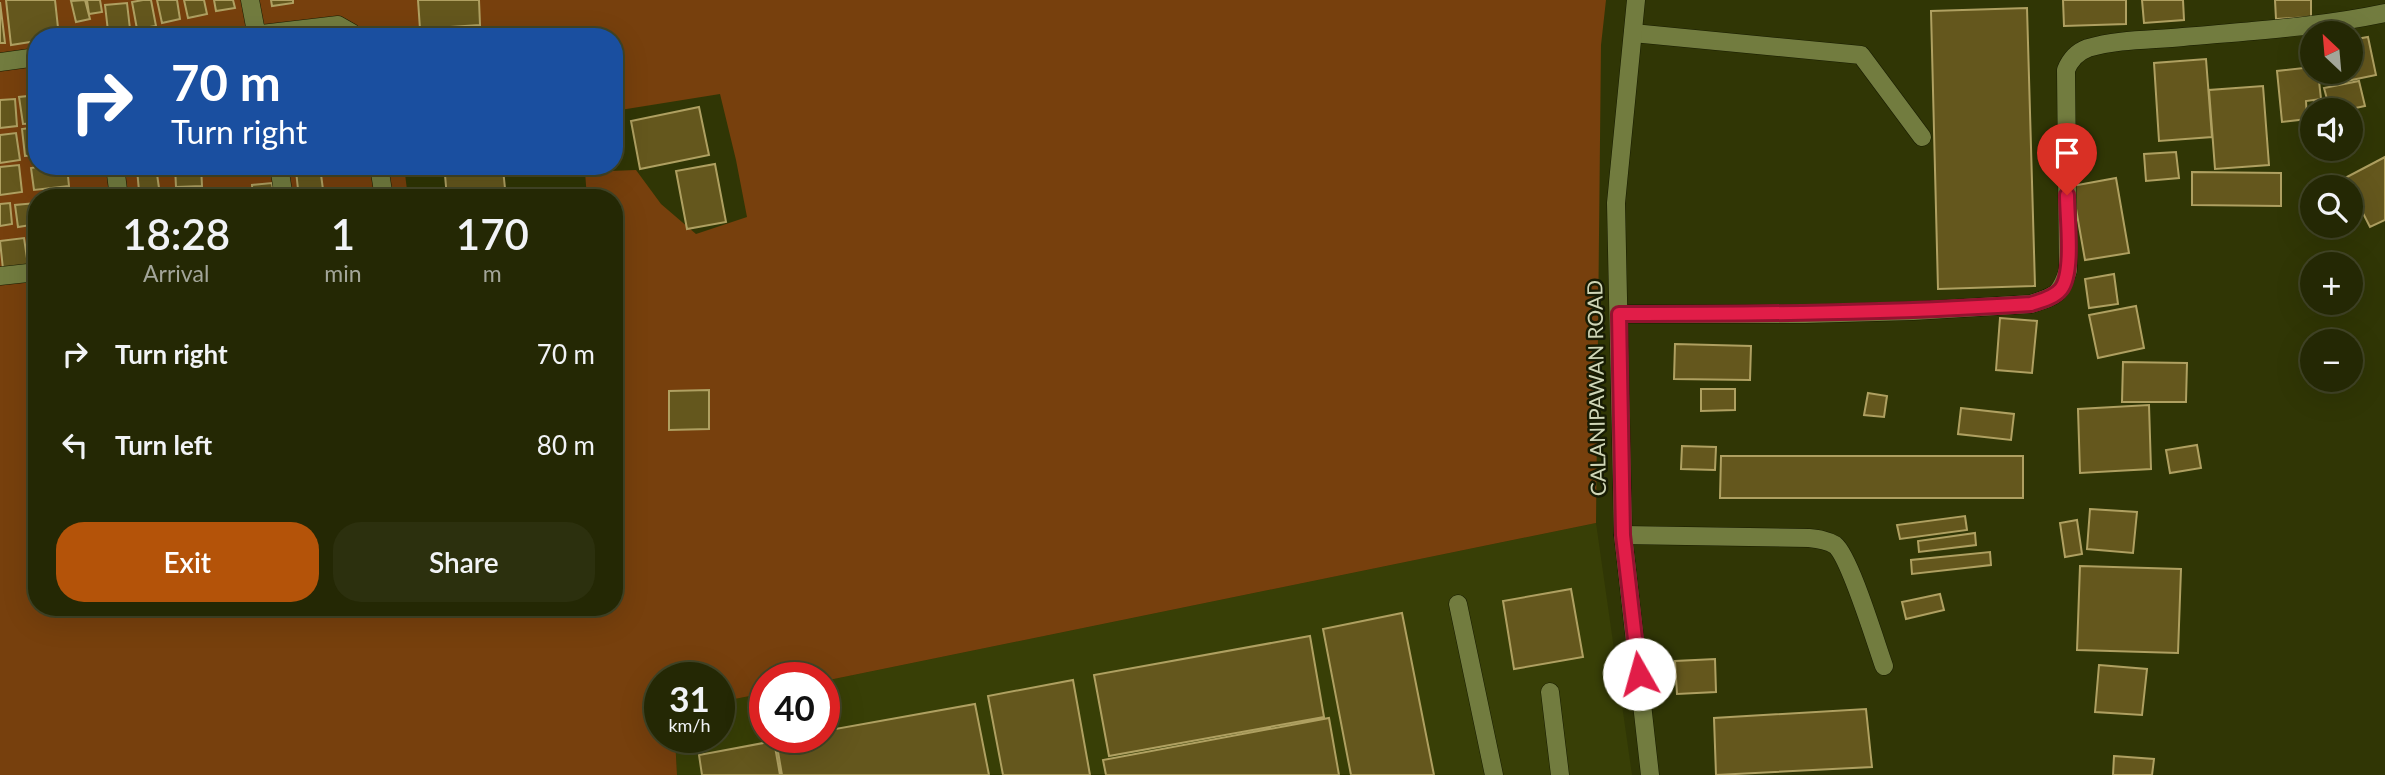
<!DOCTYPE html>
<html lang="en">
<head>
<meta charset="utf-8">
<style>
  :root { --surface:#242804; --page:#2c300e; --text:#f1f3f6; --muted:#a3a69a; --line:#414426; --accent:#b45309 }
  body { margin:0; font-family:Lato,sans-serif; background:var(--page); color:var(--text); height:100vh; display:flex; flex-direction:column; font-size:26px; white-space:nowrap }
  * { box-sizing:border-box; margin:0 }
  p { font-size:23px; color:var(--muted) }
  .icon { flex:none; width:38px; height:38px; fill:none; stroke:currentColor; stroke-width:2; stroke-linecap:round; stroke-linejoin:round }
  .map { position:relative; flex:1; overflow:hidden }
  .sheet { position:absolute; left:28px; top:189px; width:595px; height:427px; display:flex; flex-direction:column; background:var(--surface); border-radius:28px; box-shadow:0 7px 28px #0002,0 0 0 2px var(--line) }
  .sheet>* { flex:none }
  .guide { position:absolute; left:28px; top:28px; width:595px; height:147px; border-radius:28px; box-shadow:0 7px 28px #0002,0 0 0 2px var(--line); background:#1a4fa0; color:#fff; overflow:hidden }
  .needle { width:46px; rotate:334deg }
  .fabs { position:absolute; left:2300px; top:21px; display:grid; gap:14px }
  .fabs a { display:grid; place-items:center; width:63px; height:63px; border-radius:50%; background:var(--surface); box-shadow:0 7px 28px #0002,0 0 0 2px var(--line); font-size:35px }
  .speed { position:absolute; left:644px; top:662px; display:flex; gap:14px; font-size:35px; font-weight:700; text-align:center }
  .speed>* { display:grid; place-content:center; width:91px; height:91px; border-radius:50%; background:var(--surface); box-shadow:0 7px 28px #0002,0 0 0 2px var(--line); line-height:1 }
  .speed small { font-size:18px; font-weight:400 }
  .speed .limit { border:10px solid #d22; background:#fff; color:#111 }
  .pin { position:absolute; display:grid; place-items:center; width:60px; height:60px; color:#fff; margin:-72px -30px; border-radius:50% 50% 50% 0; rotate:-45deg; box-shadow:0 0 7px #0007 }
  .pin .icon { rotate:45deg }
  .me { position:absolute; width:77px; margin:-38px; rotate:353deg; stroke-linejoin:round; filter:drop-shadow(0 0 5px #0008) }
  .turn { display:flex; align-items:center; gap:24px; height:147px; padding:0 28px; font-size:32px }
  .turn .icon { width:91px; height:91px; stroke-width:2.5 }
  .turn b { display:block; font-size:49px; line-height:60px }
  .eta { display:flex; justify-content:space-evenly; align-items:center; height:119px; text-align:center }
  .eta b { font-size:42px; font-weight:600; line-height:49px }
  .action { display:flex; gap:14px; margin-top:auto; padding:14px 28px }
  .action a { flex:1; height:80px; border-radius:28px; background:var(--accent); color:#fff; font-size:28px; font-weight:600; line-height:80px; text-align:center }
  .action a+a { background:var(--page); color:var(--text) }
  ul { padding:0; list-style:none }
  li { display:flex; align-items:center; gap:21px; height:91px; padding:0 28px }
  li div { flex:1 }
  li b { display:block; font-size:26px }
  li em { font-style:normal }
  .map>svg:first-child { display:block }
  .built { fill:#383f06 }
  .green { fill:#77400d; fill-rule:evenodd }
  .building { fill:#64571d; stroke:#afa061; stroke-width:2 }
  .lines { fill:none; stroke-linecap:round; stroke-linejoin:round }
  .service-casing { stroke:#181c00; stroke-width:19 }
  .minor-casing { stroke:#181c00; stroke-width:19 }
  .tertiary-casing { stroke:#181c00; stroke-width:19 }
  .service { stroke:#727c3f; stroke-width:18 }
  .minor { stroke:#727c3f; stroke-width:18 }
  .tertiary { stroke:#727c3f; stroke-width:18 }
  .route-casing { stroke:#92132f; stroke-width:18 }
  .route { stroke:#e11d48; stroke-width:12 }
  .labels { text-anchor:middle; stroke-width:5; stroke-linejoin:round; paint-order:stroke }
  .street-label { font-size:21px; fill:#d0d6b7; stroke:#181c04 }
</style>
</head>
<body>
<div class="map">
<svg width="2385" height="775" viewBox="0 0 2385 775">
  <rect width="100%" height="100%" fill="#303605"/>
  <path class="built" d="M 1596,523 L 1632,775 L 677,775 L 675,737 L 719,737 L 719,702 L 765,693 L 765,737 L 824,737 L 824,681 Z"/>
  <path class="green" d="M 0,0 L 1606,0 L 1601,45 L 1596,523 L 824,681 L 824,677 L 765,677 L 765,693 L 719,702 L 719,677 L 660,677 L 660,737 L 675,737 L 677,775 L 0,775 ZM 37,37 L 614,37 L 614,111 L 720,94 L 736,160 L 747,217 L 696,234 L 661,204 L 636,170 L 585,172 L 587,198 L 614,198 L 614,607 L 37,607 L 37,198 L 408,198 L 404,166 L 37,166 Z"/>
  <path class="building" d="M 6,0 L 55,0 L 59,37 L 37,37 L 37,41 L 11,45 Z
    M 85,0 L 90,19 L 76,22 L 71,1 Z
    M 87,0 L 100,0 L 102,12 L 89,14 Z
    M 143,0 L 151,0 L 156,26 L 137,29 L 132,2 Z
    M 157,0 L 177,0 L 180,19 L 162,23 Z
    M 184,0 L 204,0 L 207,14 L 188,18 Z
    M 214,0 L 233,0 L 235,8 L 216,11 Z
    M 271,0 L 293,0 L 293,3 L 272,6 Z
    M 418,0 L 479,0 L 480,25 L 420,29 Z
    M 2063,0 L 2126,0 L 2126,24 L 2064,26 Z
    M 2142,0 L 2183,0 L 2184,20 L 2144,23 Z
    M 2275,0 L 2311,0 L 2311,17 L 2276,19 Z
    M 0,2 L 5,43 L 0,43 Z
    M 127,3 L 130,29 L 108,31 L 105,5 Z
    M 2027,8 L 2035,286 L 1938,289 L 1931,11 Z
    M 2368,37 L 2376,75 L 2337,83 L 2335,72 L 2350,72 L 2350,40 Z
    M 2206,59 L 2212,137 L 2159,141 L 2154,63 Z
    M 2312,67 L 2312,72 L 2318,72 L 2321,99 L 2306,101 L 2307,119 L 2282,122 L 2277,71 Z
    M 2359,81 L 2365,106 L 2346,110 L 2316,110 L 2314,102 L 2327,99 L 2324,88 Z
    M 2263,86 L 2269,165 L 2215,169 L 2209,90 Z
    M 37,95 L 37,123 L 23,124 L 19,97 Z
    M 15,99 L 17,126 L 0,128 L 0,100 Z
    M 699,107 L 709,155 L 640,169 L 631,121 Z
    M 37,127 L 37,155 L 25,156 L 22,129 Z
    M 16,133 L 20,160 L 0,163 L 0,135 Z
    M 2176,152 L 2179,178 L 2146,181 L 2144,154 Z
    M 2385,157 L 2385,220 L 2370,227 L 2345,178 Z
    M 715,164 L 726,222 L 687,229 L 676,171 Z
    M 19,165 L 22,192 L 0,195 L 0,167 Z
    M 43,166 L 67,166 L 69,186 L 34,190 L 31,168 Z
    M 175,166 L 201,166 L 202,186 L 176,187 Z
    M 156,167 L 159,188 L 139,191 L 137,169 Z
    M 320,167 L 324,197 L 299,198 L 296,171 Z
    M 503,169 L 506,198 L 447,198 L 445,175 Z
    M 2192,172 L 2281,173 L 2281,206 L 2192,205 Z
    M 2116,178 L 2129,253 L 2085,260 L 2072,186 Z
    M 272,183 L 274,198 L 253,198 L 252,185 Z
    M 10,203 L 12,224 L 0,226 L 0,204 Z
    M 36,203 L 37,224 L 18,227 L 15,205 Z
    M 30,237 L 37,237 L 37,264 L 33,265 Z
    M 24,238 L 28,265 L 3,269 L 0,241 Z
    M 2114,274 L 2118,304 L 2089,308 L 2085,279 Z
    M 2136,306 L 2144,348 L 2098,358 L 2089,315 Z
    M 2000,318 L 2037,321 L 2032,373 L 1996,370 Z
    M 1675,344 L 1751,346 L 1750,380 L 1674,379 Z
    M 2123,362 L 2187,363 L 2186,402 L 2122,402 Z
    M 1701,389 L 1735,389 L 1735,410 L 1701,411 Z
    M 709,390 L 709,429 L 669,430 L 669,391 Z
    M 1868,393 L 1887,396 L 1884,417 L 1864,415 Z
    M 2149,405 L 2151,469 L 2080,473 L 2078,409 Z
    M 1961,408 L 2014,414 L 2011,440 L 1958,434 Z
    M 2197,445 L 2201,468 L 2170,473 L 2166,450 Z
    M 1682,446 L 1716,447 L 1715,470 L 1681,469 Z
    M 1721,456 L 2023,456 L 2023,498 L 1720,498 Z
    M 2090,509 L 2137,512 L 2133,553 L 2087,549 Z
    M 1965,516 L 1967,530 L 1900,539 L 1897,525 Z
    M 2077,520 L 2082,554 L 2065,557 L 2060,523 Z
    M 1975,533 L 1976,545 L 1919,552 L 1918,541 Z
    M 1990,552 L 1991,565 L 1912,574 L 1911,560 Z
    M 2080,566 L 2181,569 L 2178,653 L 2077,650 Z
    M 1571,589 L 1583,657 L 1514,669 L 1503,601 Z
    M 1940,594 L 1944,610 L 1906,619 L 1902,602 Z
    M 1402,613 L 1434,775 L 1351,775 L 1323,629 Z
    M 1310,636 L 1324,717 L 1109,756 L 1094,675 Z
    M 1715,659 L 1716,692 L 1677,694 L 1675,661 Z
    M 2099,665 L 2147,669 L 2142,715 L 2095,712 Z
    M 1073,680 L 1090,775 L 1003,775 L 988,696 Z
    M 975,704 L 989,775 L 782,775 L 776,740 L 794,737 L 824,737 L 824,731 Z
    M 1866,709 L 1872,767 L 1716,775 L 1714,718 Z
    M 1329,718 L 1339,775 L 1106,775 L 1103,760 Z
    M 774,741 L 780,775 L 702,775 L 699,755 Z
    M 2114,756 L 2154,759 L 2152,775 L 2113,775 Z"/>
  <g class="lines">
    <g class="service-casing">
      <path id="service" d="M 250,0 L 257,37
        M 1633,33 L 1861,55 L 1922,137
        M 234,37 L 338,25 L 352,33 L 355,37
        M 0,62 L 37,57
        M 115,166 L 119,198
        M 279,166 L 284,198
        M 379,166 L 384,198
        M 0,276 L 37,272
        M 1623,535 L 1809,538 C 1818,539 1827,540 1835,545 C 1850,557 1876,644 1884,666
        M 1458,604 L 1494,775
        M 1550,692 L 1560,775"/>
    </g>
    <g class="minor-casing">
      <path id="minor" d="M 1620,314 L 1805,314 L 1913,311 L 2031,304 C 2055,296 2060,296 2068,270 L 2066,70 C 2070,60 2077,52 2088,48 C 2118,39 2152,40 2183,37 C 2251,31 2319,27 2385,13"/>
    </g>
    <g class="tertiary-casing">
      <path id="tertiary" d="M 1636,0 L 1616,203 L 1623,535 L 1650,775"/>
    </g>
    <use href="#service" class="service"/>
    <use href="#minor" class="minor"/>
    <use href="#tertiary" class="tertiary"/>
  </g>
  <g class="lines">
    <g class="route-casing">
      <path id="route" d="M 1639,674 L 1623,535 L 1619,314 C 1757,314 1893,313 2031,304 C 2040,301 2054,298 2061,289 C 2074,272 2067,218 2067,195"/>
    </g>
    <use href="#route" class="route"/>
  </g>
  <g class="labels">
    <g class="street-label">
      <text transform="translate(1597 388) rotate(-91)" y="7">CALANIPAWAN ROAD</text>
    </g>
  </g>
</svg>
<div class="fabs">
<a><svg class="needle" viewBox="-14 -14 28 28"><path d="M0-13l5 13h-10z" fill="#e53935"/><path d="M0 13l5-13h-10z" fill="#a3a69a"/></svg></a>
<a><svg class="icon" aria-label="sound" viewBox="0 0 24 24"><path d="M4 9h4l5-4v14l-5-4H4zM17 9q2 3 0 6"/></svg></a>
<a><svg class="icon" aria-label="search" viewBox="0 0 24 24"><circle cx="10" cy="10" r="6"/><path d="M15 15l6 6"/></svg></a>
<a>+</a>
<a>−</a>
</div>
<div class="speed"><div>31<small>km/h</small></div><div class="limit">40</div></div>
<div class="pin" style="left:2067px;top:195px;background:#d93025"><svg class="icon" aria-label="arrive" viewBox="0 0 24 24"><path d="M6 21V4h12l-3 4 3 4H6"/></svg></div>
<svg class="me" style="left:1639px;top:674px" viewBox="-20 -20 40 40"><circle r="19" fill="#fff"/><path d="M0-13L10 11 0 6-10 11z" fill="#e11d48"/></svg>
<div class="guide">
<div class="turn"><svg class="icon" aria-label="right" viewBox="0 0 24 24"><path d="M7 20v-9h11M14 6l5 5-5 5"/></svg><div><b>70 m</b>Turn right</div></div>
</div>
<section class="sheet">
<div class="eta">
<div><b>18:28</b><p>Arrival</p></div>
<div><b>1</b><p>min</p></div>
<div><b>170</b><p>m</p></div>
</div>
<ul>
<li><svg class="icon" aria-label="right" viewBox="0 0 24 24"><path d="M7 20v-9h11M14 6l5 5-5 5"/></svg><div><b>Turn right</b></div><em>70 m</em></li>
<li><svg class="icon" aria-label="left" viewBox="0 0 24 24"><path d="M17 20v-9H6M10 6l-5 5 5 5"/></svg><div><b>Turn left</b></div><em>80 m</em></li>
</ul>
<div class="action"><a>Exit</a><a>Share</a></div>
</section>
</div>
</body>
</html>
